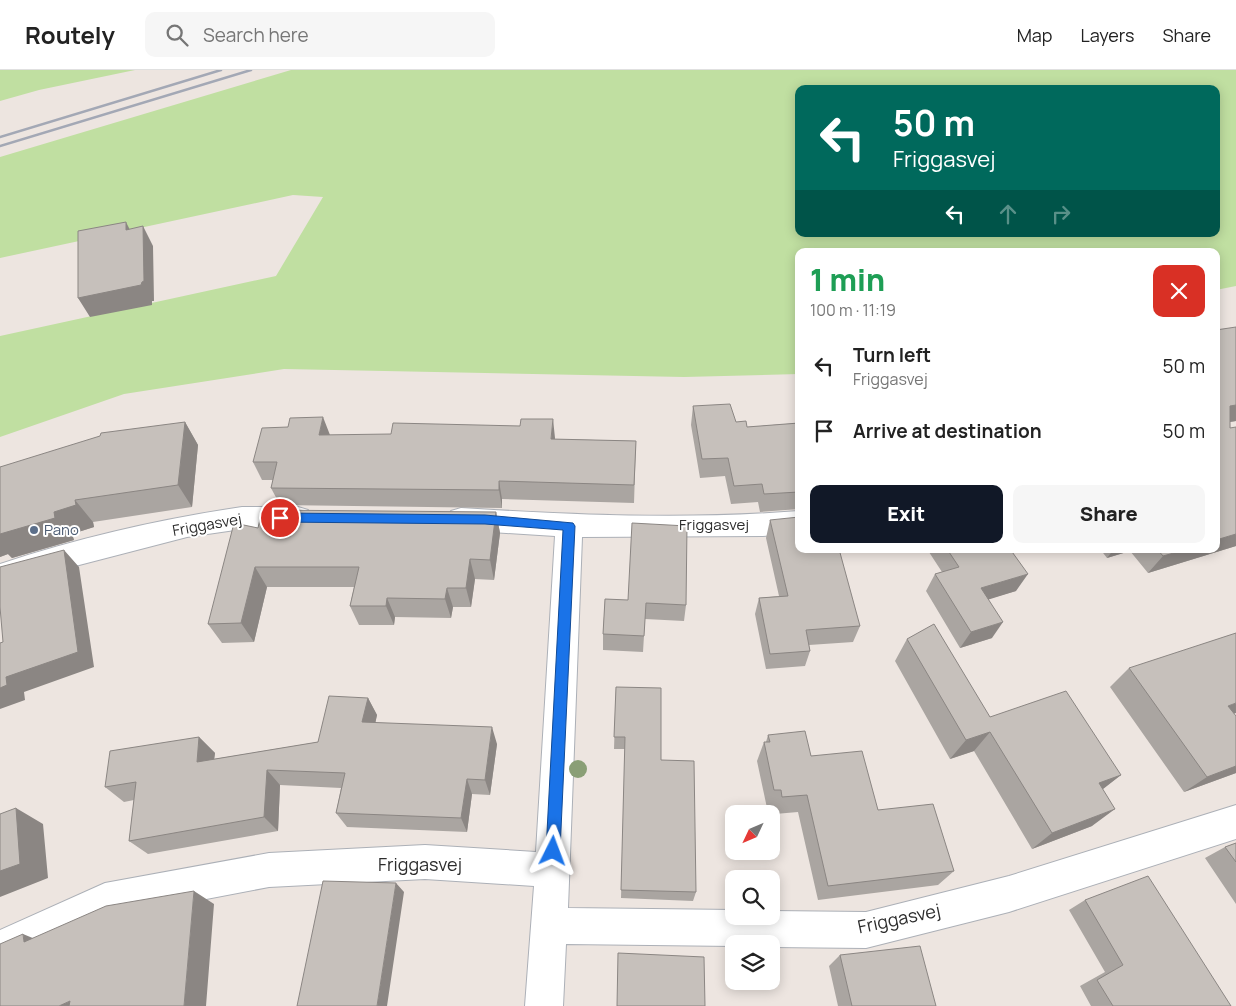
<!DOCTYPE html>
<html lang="en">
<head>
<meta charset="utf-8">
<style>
  :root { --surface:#fff; --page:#f6f6f6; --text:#222; --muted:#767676; --line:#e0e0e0; --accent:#111827 }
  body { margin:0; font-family:Manrope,sans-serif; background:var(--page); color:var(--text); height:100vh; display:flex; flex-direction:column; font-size:19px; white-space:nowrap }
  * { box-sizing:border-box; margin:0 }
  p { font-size:16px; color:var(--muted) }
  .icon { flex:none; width:28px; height:28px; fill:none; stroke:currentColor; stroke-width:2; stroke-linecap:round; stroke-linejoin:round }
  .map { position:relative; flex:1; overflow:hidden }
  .details { position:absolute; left:795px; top:178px; width:425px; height:305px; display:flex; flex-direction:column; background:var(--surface); border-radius:10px; box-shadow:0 2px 12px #0003 }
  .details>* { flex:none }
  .hud { position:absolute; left:795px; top:15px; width:425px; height:152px; border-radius:10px; box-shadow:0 2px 12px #0003; background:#00695c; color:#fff; overflow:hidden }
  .needle { width:32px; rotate:226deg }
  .tools { position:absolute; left:725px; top:735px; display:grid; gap:10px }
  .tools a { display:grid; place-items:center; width:55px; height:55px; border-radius:10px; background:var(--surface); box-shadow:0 2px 12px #0003; font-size:25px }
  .pin { position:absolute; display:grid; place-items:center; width:42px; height:42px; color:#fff; margin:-21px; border:2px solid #fff; border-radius:50%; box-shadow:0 1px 5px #0007 }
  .me { position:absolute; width:55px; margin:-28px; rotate:3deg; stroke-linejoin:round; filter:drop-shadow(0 0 4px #0008) }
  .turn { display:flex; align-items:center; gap:18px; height:105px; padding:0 15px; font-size:22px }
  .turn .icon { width:65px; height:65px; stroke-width:2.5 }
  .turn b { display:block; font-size:35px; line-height:42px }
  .lanes { display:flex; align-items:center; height:48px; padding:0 15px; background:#0003; justify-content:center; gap:25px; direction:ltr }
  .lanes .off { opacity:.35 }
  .round { display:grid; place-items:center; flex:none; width:52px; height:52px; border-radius:10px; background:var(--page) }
  .head { display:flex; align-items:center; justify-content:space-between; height:85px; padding:0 15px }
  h1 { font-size:30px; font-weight:800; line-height:38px; color:#1e9e55 }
  .primary-button { display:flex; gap:10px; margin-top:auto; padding:10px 15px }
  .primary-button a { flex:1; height:58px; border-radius:10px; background:var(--accent); color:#fff; font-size:20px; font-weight:800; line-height:58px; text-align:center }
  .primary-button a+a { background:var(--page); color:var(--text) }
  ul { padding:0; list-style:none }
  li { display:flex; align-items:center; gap:15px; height:65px; padding:0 15px }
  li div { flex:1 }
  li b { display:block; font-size:19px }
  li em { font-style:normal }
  header { display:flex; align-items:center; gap:30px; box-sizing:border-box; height:70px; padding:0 25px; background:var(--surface); border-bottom:1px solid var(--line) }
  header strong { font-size:24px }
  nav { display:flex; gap:28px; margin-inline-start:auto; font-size:18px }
  .search { width:350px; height:45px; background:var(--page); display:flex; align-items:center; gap:12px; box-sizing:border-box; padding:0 18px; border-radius:10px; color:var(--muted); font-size:19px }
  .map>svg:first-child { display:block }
  .green { fill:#c0dfa1; fill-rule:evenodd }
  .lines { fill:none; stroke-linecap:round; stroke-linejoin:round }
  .minor-casing { stroke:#acb0b7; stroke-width:2 }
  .minor { fill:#fff; fill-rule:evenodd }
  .rail { stroke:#a3a8b5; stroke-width:2.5 }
  .tree { fill:#8a9f76 }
  .wall { fill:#aaa5a1 }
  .shaded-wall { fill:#8b8683 }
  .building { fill:#c6c0bb; stroke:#8b8683 }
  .route { fill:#1a73e8; stroke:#114b97 }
  .service-dot { fill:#5c6f8a; stroke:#fff; stroke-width:2 }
  .labels { text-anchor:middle; stroke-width:4; stroke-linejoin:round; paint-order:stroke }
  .street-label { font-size:15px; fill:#2c2c2c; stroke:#fff }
  .service-label { font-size:15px; fill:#4e5e75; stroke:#fff; text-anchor:start }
  .near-street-label { font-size:18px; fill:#2c2c2c; stroke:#fff }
</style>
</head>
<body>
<header>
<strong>Routely</strong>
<div class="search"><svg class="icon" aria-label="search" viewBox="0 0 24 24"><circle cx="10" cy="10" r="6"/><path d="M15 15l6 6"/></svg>Search here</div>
<nav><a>Map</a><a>Layers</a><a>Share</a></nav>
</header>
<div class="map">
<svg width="1236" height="936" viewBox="0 0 1236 936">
  <rect width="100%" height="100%" fill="#ede5e0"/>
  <path class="green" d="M 0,0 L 135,0 L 39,20 L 0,31 Z
    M 291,0 L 1236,0 L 1236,216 L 1216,220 L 1216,181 L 799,181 L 799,304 L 684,307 L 284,299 L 124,324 L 0,367 L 0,266 L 276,206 L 323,127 L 293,125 L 0,188 L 0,87 ZM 799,19 L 1216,19 L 1216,164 L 799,164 Z"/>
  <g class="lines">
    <g class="minor-casing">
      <path id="minor" d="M 242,437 L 298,437 L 308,440 L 312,448 L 308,456 L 298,459 L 242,459 L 187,467 L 29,508 L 0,518 L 0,494 C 78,468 161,449 242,437 Z
        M 461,438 C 573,445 687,450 799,441 L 799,463 L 763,466 L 582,467 L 568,838 L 734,840 L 734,846 L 771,846 L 771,841 L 866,842 L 1009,806 L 1236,735 L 1236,769 L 1009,842 L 866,878 L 771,877 L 771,874 L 734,874 L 734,876 L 566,874 L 563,936 L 525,936 L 534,816 L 425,809 L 269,817 L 107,848 L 0,896 L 0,860 L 105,813 L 269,783 L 425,775 L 536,782 L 555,466 L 461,460 L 451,457 L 447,449 L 451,441 Z"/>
    </g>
    <use href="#minor" class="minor"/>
    <path class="rail" d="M 0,67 L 221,0
      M 0,76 L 251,0"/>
  </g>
  <circle class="tree" cx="578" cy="699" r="9"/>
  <path class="wall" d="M 1236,257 L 1236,351 L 1230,352 L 1236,476 L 1148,503 L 1130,481 L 1107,488 L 1100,479 L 1216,479 Z
    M 693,336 L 747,357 L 799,353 L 799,439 L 760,442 L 758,432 L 731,434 L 725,406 L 700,408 L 691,355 Z
    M 185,352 L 198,375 L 192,437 L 93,452 L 94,457 L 72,464 L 74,470 L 12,488 L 8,484 L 0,487 L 0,397 Z
    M 288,357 L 330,365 L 555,369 L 636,371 L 634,433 L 502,429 L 502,438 L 280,435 L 271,418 L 273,410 L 262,410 L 253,392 Z
    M 496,442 L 500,463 L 494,510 L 475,509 L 471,537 L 453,537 L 451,548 L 395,547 L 394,555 L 359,555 L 350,536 L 354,517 L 267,517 L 254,572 L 222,573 L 208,554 L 258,458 Z
    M 770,450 L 860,556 L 853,572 L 809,575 L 810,581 L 805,596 L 766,599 L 755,544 L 759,528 L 779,526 L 766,468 Z
    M 927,479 L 1010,479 L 1016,521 L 988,529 L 992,568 L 960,578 L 926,521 L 935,504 L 942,502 Z
    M 605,529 L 686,535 L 684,551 L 645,549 L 643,582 L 603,580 L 603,564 Z
    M 907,569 L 990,647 L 1121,705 L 1102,719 L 1092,756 L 1032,779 L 974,681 L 950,689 L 895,591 Z
    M 1129,598 L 1234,644 L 1236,703 L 1184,722 L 1110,617 Z
    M 616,617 L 661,690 L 696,822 L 693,831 L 621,828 L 625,679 L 614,679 Z
    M 368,628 L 377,645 L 375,653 L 497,674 L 490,725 L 472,724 L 467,762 L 347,757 L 336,743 L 341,718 L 280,715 L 278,761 L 148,784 L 129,771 L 134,730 L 124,732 L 105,717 L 199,667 L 215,683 L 214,689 L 318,672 Z
    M 768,665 L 811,686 L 954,801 L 938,815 L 818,830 L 798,742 L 775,744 L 773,737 L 767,738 L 757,691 L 764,672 L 766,672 Z
    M 1236,773 L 1236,834 L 1205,788 L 1225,777 Z
    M 1085,830 L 1231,936 L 1091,936 L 1080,916 L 1105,902 L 1069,840 Z
    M 840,885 L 936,936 L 838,936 L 829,896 Z"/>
  <path class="shaded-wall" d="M 126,152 L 136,172 L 126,160 Z
    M 143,156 L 153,176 L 154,231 L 152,231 L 152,235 L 90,247 L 78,228 Z
    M 1236,335 L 1236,351 L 1216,354 L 1230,336 Z
    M 323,347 L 330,365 L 319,365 Z
    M 553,349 L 555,368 L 553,387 L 551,369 Z
    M 185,352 L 198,375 L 192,437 L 178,415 Z
    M 499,411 L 502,429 L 502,438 L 499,420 Z
    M 75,430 L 93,452 L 94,457 L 72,464 L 74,470 L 12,488 L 8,484 L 0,487 L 0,464 L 54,442 Z
    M 496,442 L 500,463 L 494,510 L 490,490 Z
    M 1236,464 L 1236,476 L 1148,503 L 1163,486 L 1188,479 L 1216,479 L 1216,470 Z
    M 1114,479 L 1131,479 L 1130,481 L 1107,488 Z
    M 64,480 L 79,497 L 94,597 L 24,622 L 25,630 L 0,639 L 0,618 L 6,607 Z
    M 470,489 L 475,509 L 471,537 L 466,518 Z
    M 255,497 L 267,517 L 254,572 L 241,553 Z
    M 1028,504 L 1016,521 L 971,535 L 981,518 Z
    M 447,518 L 453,537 L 451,548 L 445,529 Z
    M 387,528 L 395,547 L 394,555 L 386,536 Z
    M 1003,552 L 992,568 L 960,578 L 971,562 Z
    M 368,628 L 377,645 L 372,669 L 362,652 Z
    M 1236,633 L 1236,643 L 1205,654 L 1228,636 Z
    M 492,657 L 497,674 L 490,725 L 485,710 Z
    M 990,662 L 974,681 L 950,689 L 966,670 Z
    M 199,667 L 215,683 L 212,707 L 197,692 Z
    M 1236,696 L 1236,703 L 1184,722 L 1207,707 Z
    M 267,700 L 280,715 L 278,761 L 264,747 Z
    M 1121,705 L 1098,723 L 1099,713 Z
    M 467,709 L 472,724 L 467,762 L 461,748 Z
    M 16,738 L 43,754 L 48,808 L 0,827 L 0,801 Z
    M 1115,739 L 1092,756 L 1032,779 L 1052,763 Z
    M 396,813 L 404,822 L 387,936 L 377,936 Z
    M 194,821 L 214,834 L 206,936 L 184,936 Z
    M 23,864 L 52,876 L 24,872 Z
    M 70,931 L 86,936 L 59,936 Z"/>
  <path class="building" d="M 126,152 L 126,160 L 143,156 L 144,211 L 142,212 L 141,215 L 78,228 L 78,161 Z
    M 1236,257 L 1236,335 L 1230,336 L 1230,358 L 1236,357 L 1236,464 L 1216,470 L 1216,260 Z
    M 730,334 L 736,352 L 746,351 L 747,357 L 799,353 L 799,422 L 764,424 L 762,414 L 734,416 L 728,388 L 702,389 L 693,336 Z
    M 323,347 L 319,365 L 391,364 L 393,353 L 520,356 L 521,349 L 553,349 L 551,369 L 636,371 L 634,415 L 499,411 L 499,420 L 271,418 L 277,392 L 253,392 L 262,358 L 288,357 L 290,348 Z
    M 185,352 L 178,415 L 75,430 L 76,435 L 54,442 L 55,448 L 0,464 L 0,397 L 100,366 L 101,363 Z
    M 262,440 L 496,442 L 490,490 L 470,489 L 466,518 L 447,518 L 445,529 L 387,528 L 386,536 L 350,536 L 359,497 L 255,497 L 241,553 L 208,554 L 234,453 L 258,458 Z
    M 799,447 L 799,479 L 839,479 L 860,556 L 806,560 L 810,581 L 770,584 L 759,528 L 788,526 L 770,450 Z
    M 632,453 L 687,456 L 686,535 L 646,533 L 644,566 L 603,564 L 605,529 L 628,530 Z
    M 947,479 L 1010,479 L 1028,504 L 981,518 L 1003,552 L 971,562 L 935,504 L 959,497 Z
    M 1157,479 L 1188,479 L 1163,486 Z
    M 64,480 L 78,582 L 6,607 L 7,615 L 0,618 L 0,573 L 3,572 L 0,537 L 0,497 Z
    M 934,554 L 990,647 L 1066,621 L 1121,705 L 1099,713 L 1115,739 L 1052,763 L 990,662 L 966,670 L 907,569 Z
    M 1236,563 L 1236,633 L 1228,636 L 1236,646 L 1236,696 L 1207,707 L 1129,598 Z
    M 616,617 L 661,618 L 661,690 L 694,691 L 696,822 L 621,820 L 625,667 L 614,667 Z
    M 329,626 L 368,628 L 362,652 L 492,657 L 485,710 L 467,709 L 461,748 L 336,743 L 345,703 L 267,700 L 264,747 L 129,771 L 136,712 L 105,717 L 110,681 L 199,667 L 197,692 L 318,672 Z
    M 805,661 L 811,686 L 862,681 L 878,740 L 933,734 L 954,801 L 828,816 L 807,725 L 782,727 L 781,720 L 774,720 L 764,672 L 770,672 L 768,665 Z
    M 16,738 L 20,794 L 0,801 L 0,744 Z
    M 1236,773 L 1236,792 L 1225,777 Z
    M 1148,806 L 1231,936 L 1113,936 L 1097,910 L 1123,895 L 1085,830 Z
    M 323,811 L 396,813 L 377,936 L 297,936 Z
    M 194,821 L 184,936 L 69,936 L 70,931 L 59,936 L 0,936 L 0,874 L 23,864 L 24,872 L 106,836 Z
    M 920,876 L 936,936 L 852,936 L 840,885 Z
    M 618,883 L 704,887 L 705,936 L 617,936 Z"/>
  <path class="route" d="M 280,443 L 485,445 L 573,453 L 575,456 L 560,781 L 558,786 L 553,788 L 548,786 L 546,781 L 563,460 L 485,454 L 280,452 L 274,448 Z"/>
  <circle class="service-dot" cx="34" cy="460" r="5"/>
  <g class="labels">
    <g class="street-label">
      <text transform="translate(207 455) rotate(-10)" y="5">Friggasvej</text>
      <text x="714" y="460">Friggasvej</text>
    </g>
    <g class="service-label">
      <text x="44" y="465">Pano</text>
    </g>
    <g class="near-street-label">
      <text x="420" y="801">Friggasvej</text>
      <text transform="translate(899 849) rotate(-12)" y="6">Friggasvej</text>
    </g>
  </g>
</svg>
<div class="tools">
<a><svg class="needle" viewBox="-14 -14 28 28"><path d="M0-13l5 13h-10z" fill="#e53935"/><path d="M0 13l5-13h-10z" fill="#767676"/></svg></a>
<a><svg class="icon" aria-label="search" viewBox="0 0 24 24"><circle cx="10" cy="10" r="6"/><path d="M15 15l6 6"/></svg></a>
<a><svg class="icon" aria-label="layers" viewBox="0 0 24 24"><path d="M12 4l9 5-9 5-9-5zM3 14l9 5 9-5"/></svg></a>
</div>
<div class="pin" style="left:280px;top:448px;background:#d93025"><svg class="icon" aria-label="arrive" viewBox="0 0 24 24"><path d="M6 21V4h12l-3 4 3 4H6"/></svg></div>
<svg class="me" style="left:553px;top:781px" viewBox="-20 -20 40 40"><path d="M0-17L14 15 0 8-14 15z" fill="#1a73e8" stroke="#fff" stroke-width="4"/></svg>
<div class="hud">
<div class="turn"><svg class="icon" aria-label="left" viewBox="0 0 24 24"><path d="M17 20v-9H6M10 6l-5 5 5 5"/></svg><div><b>50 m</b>Friggasvej</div></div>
<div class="lanes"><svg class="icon" aria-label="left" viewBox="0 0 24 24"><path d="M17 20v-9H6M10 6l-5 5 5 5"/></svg><svg class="icon off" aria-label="ahead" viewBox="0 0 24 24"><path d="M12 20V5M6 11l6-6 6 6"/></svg><svg class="icon off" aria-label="right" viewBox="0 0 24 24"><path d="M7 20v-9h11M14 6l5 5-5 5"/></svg></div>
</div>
<section class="details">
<div class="head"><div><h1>1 min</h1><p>100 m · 11:19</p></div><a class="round" style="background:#d93025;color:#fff"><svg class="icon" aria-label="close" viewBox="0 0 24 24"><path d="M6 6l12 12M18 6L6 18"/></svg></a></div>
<ul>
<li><svg class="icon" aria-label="left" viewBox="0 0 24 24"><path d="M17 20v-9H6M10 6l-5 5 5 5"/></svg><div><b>Turn left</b><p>Friggasvej</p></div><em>50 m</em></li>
<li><svg class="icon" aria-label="arrive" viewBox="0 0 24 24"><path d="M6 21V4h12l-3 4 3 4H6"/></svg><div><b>Arrive at destination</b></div><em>50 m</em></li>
</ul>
<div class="primary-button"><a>Exit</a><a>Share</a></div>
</section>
</div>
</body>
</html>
